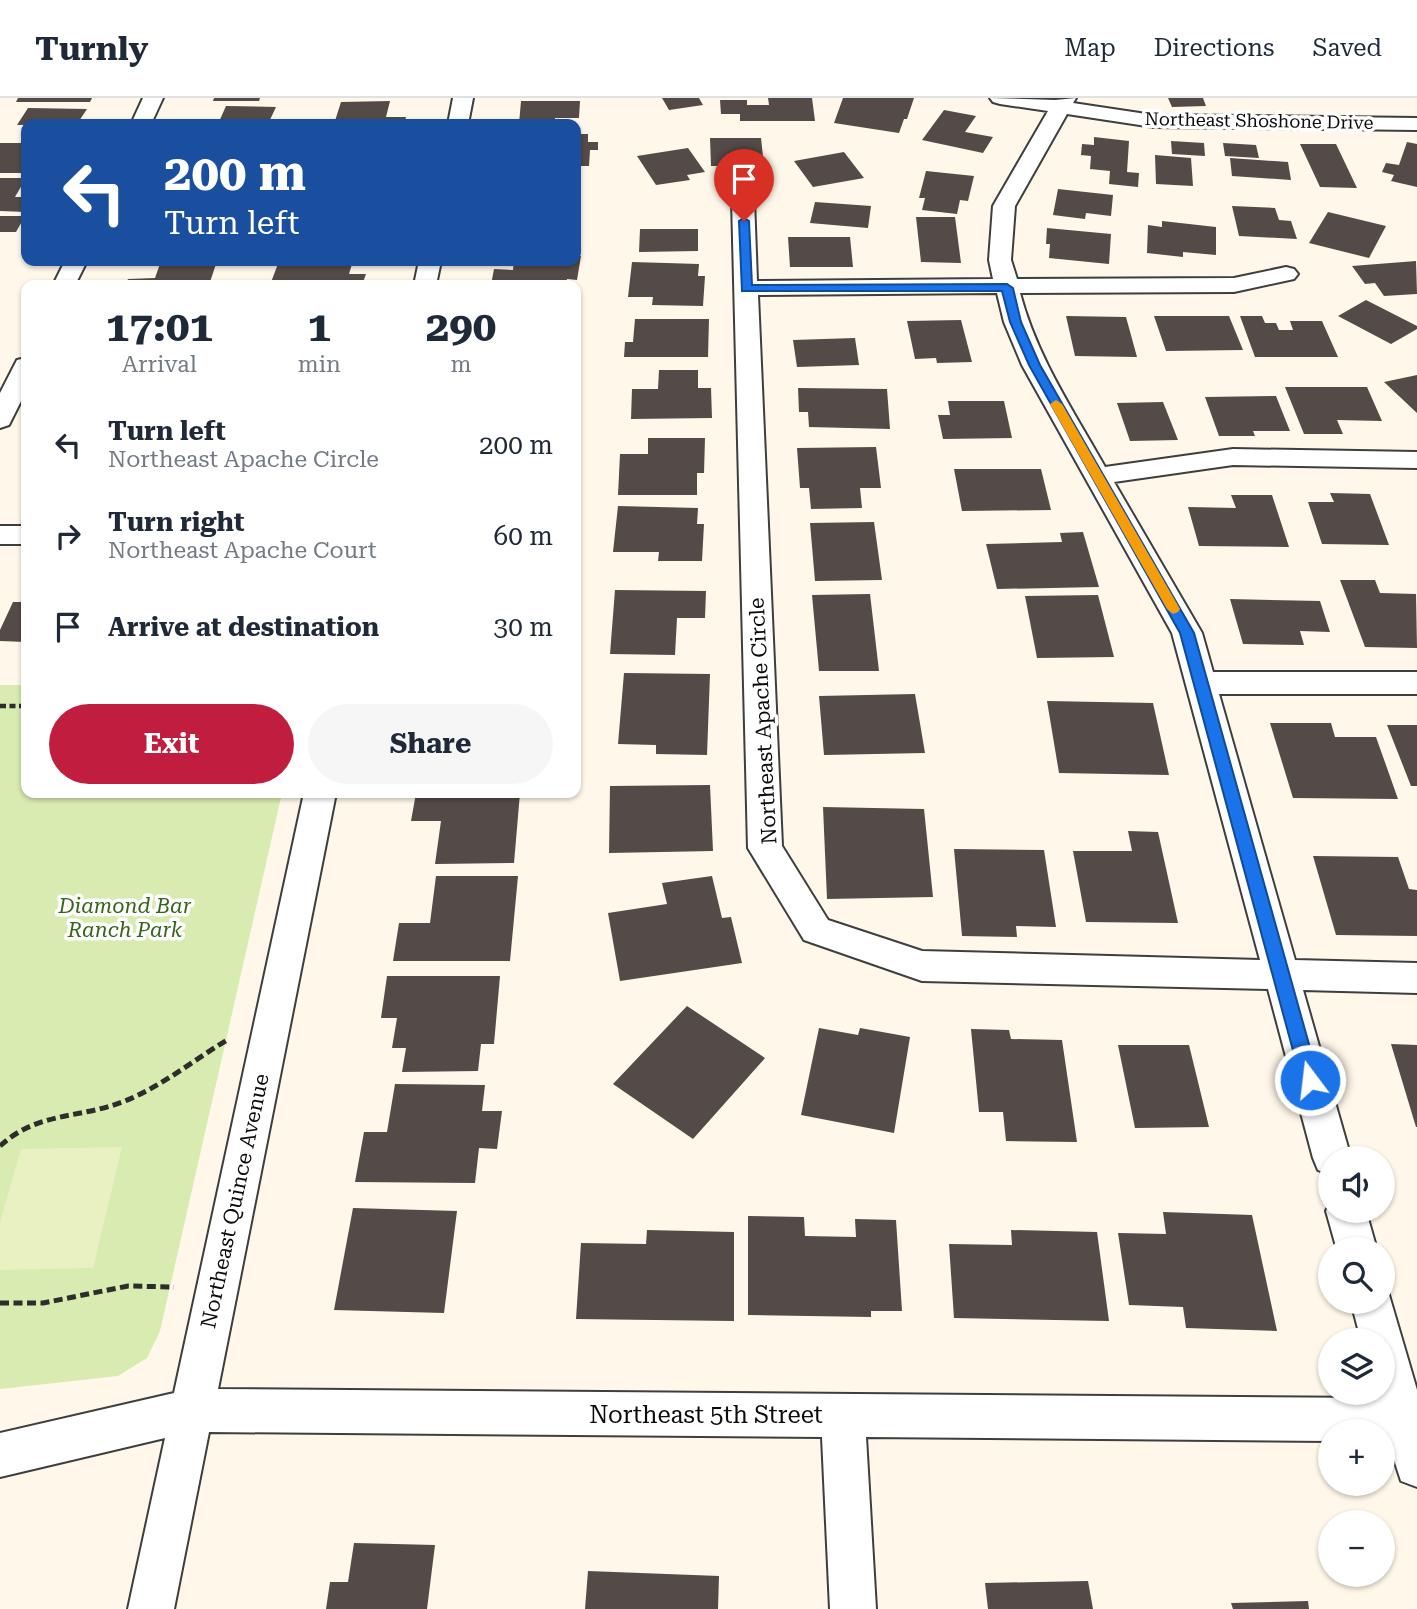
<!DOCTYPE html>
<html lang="en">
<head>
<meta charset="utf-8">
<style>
  :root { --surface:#fff; --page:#f6f6f7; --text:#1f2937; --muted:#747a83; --line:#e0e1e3; --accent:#c11d3f }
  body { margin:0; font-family:"Roboto Serif",serif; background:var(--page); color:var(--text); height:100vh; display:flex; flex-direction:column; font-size:26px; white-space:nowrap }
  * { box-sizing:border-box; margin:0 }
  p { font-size:23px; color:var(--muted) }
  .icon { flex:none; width:38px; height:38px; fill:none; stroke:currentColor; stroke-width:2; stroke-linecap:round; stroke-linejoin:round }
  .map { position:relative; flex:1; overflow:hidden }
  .panel { position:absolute; left:21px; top:182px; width:560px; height:518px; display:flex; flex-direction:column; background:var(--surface); border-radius:14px; box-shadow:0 2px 5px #0004 }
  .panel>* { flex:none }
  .top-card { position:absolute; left:21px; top:21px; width:560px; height:147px; border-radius:14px; box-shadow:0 2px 5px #0004; background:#1a4fa0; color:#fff; overflow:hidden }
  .buttons { position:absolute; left:1318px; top:1048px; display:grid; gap:14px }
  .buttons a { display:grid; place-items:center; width:77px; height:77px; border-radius:50%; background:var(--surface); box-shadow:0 2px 5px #0004; font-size:35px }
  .pin { position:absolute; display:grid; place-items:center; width:60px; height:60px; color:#fff; margin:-72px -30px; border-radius:50% 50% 50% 0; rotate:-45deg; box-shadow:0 0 7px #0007 }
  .pin .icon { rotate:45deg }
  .me { position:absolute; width:77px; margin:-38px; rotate:345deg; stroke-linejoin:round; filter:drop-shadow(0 0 5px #0008) }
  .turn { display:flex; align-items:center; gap:24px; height:147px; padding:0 28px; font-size:32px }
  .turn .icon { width:91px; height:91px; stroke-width:2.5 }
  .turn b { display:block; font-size:49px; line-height:60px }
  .eta { display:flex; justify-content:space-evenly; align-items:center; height:119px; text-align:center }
  .eta b { font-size:42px; font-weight:700; line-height:49px }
  .action { display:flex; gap:14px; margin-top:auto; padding:14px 28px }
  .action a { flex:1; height:80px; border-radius:42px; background:var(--accent); color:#fff; font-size:28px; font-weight:700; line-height:80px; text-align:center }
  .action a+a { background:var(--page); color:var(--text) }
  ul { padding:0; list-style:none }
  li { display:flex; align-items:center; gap:21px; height:91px; padding:0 28px }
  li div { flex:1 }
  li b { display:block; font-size:26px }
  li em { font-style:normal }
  header { display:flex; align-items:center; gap:42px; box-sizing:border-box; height:98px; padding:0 35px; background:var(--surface); border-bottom:2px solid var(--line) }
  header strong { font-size:33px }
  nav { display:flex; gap:38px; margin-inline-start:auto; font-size:24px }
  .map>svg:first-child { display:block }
  .green { fill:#d8ebb1 }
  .pitch { fill:#e9f1c3 }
  .building { fill:#544a47 }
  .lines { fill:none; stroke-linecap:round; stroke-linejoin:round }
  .minor-casing { stroke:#3e3e3e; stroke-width:4 }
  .path-far1 { stroke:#2d2d2d; stroke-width:4.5; stroke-dasharray:6 3.5; stroke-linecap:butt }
  .path { stroke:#2d2d2d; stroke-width:5; stroke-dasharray:9 4.5; stroke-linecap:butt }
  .minor { fill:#fff; fill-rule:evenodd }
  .route { fill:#1a73e8; stroke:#114b97; stroke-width:2 }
  .slow { fill:#f59e0b }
  .labels { text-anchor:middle; stroke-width:7; stroke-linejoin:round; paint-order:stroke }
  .far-street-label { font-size:18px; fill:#0b0b0b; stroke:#fff }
  .street-label { font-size:21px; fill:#0b0b0b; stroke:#fff }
  .park-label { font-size:21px; font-style:italic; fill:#356519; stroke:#fff }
  .near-street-label { font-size:24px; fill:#0b0b0b; stroke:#fff }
</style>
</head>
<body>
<header>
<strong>Turnly</strong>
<nav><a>Map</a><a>Directions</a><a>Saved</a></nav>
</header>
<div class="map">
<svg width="1417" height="1511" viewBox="0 0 1417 1511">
  <rect width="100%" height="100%" fill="#fff7e9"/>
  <path class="green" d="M 0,587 L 26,587 L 26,695 L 282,695 L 160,1233 L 147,1260 L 118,1278 L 0,1291 Z"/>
  <path class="pitch" d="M 122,1049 L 93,1170 L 0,1172 L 0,1124 L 21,1051 Z"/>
  <path class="building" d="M 18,0 L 92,0 L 90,4 L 16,4 Z
    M 214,0 L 260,0 L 259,3 L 213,3 Z
    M 662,0 L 699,0 L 703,7 L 669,12 Z
    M 768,0 L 812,0 L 815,23 L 740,23 L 740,16 L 721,16 L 720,2 L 747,2 L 747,7 L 769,7 Z
    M 843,0 L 914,0 L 907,21 L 904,21 L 899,35 L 834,25 Z
    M 1168,0 L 1203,0 L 1206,8 L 1172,9 Z
    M 390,3 L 386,19 L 406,19 L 404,26 L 334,26 L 341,4 Z
    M 521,3 L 580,3 L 579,20 L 555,20 L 555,26 L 519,26 Z
    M 226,8 L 276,9 L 268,26 L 218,26 Z
    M 28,10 L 87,11 L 77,26 L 17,27 Z
    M 944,12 L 976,18 L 965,34 L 993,39 L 983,55 L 922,42 Z
    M 576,36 L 588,36 L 588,44 L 598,44 L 598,52 L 590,52 L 589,68 L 576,68 Z
    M 1094,39 L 1129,43 L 1127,74 L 1139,75 L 1138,89 L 1109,86 L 1110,73 L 1090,71 L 1091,58 L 1081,57 L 1082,46 L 1094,47 Z
    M 710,40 L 761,40 L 764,68 L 711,68 Z
    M 1171,43 L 1204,45 L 1205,58 L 1172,56 Z
    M 1407,44 L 1417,46 L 1417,89 L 1391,83 L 1394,77 L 1382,74 L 1386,65 L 1399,67 Z
    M 0,45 L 26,45 L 26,75 L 0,75 Z
    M 1223,45 L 1256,47 L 1259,60 L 1225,58 Z
    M 1300,46 L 1336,46 L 1357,90 L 1320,89 Z
    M 688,50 L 705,74 L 687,77 L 690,82 L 656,87 L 637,58 Z
    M 844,54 L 864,80 L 813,89 L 794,63 Z
    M 1155,57 L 1191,60 L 1193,88 L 1156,86 Z
    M 1230,60 L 1288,64 L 1291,82 L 1232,78 Z
    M 926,73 L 974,78 L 968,103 L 960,102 L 957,116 L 922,112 L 925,100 L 919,100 Z
    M 0,80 L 26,80 L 15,99 L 26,99 L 26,114 L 0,113 Z
    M 1058,91 L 1113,97 L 1111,118 L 1086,115 L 1085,121 L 1053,117 Z
    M 815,104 L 871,108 L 868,130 L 810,125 Z
    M 1232,108 L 1275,110 L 1279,122 L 1291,123 L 1297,141 L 1239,138 Z
    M 1328,114 L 1386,128 L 1369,160 L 1309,145 Z
    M 0,118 L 25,118 L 16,134 L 0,134 Z
    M 916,119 L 955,119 L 961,165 L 921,164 Z
    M 1162,123 L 1216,129 L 1216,157 L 1183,154 L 1183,159 L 1147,155 L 1148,127 L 1162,129 Z
    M 1047,130 L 1111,136 L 1109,166 L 1049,160 L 1050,146 L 1046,146 Z
    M 640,131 L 698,131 L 698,153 L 639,154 Z
    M 788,139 L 850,139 L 853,169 L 790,169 Z
    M 576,158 L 581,158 L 577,182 L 567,181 L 566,187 L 491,187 L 494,171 L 513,172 L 514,163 L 576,163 Z
    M 161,163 L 217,163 L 209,187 L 125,187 L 128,181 L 155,180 Z
    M 279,163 L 353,163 L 349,176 L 366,176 L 362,187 L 270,187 Z
    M 1416,163 L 1417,196 L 1384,198 L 1375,185 L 1365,186 L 1352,168 Z
    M 632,164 L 699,166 L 698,178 L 705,178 L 703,208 L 652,207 L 653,199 L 628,199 Z
    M 1366,202 L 1417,228 L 1417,231 L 1391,246 L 1338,218 Z
    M 1066,218 L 1126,219 L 1137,259 L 1075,258 Z
    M 1154,218 L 1229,218 L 1243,252 L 1166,253 Z
    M 1240,218 L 1262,218 L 1265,225 L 1276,225 L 1279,232 L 1293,232 L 1290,223 L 1322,223 L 1338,259 L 1255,259 Z
    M 635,221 L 709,221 L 708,259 L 624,259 L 625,244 L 633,244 Z
    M 961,222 L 972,264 L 937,265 L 936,260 L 915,261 L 907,223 Z
    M 855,240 L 859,267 L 797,269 L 793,242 Z
    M 659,272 L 698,272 L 698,290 L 711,290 L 712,320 L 631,321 L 632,291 L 658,291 Z
    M 1417,277 L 1417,315 L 1384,284 Z
    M 1285,289 L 1367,289 L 1382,323 L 1337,322 L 1343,336 L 1304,336 Z
    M 798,290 L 887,291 L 890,331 L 809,329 L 808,314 L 799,314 Z
    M 1276,298 L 1290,333 L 1253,333 L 1255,338 L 1219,338 L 1205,299 Z
    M 948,303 L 1004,303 L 1012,340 L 943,341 L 938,317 L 950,317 Z
    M 1163,304 L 1178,342 L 1130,343 L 1117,305 Z
    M 648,340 L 705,340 L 704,375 L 697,375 L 697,397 L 618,397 L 620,356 L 648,356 Z
    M 876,349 L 881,390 L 860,390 L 862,410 L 811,411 L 809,390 L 800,390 L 797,350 Z
    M 954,371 L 1041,371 L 1051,412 L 962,413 Z
    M 1330,395 L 1370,396 L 1389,447 L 1322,446 L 1308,404 L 1334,404 Z
    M 1231,397 L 1272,397 L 1289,449 L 1199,448 L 1188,409 L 1236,410 Z
    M 618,408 L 698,410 L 697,426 L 704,426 L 702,463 L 658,463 L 659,454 L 613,454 Z
    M 874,424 L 882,482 L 815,483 L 810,425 Z
    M 1083,434 L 1099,489 L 997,491 L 986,446 L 1062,444 L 1060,435 Z
    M 1340,482 L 1375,482 L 1380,495 L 1416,496 L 1417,550 L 1365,549 Z
    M 615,492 L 706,493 L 705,520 L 677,520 L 675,557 L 610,556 Z
    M 870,496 L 879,573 L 819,573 L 812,497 Z
    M 1098,497 L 1114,559 L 1037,560 L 1025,498 Z
    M 1230,501 L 1320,503 L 1330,534 L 1300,533 L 1304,547 L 1243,546 Z
    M 13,504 L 26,504 L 26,544 L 0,543 L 0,532 Z
    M 624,575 L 710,576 L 707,657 L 656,656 L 656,647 L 618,646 Z
    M 915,596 L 925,655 L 824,657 L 819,598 Z
    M 1047,603 L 1153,605 L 1169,677 L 1059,675 Z
    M 1270,625 L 1331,625 L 1335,639 L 1376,639 L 1398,701 L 1293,700 Z
    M 1387,627 L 1417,627 L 1417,688 L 1411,688 Z
    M 710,687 L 713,753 L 609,755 L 610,688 Z
    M 416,695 L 520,695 L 514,765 L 435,766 L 441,723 L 411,723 Z
    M 823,709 L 924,711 L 933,799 L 827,801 Z
    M 1128,733 L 1158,734 L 1178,825 L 1086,824 L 1073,753 L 1132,753 Z
    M 954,751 L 1044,752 L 1056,829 L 1016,828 L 1017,839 L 962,838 Z
    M 1313,758 L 1398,759 L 1409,791 L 1417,792 L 1417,838 L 1336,837 Z
    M 436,778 L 518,778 L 510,863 L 393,863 L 399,825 L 430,825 Z
    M 712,778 L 722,820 L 731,819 L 742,865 L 620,883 L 608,815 L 667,806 L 662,785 Z
    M 387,878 L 500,878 L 494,946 L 481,946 L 478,973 L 402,974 L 406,950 L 392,950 L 397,920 L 381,920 Z
    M 687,908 L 765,960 L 693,1041 L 613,986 Z
    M 819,930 L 858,937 L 860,930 L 910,939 L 894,1035 L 801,1017 Z
    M 971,931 L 1009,932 L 1011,941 L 1062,942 L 1077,1044 L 1006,1043 L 1003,1014 L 979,1014 Z
    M 1391,946 L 1417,947 L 1417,1029 L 1416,1029 Z
    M 1118,947 L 1189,947 L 1209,1029 L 1135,1030 Z
    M 395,986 L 485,987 L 482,1013 L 502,1013 L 497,1051 L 479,1050 L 475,1085 L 355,1084 L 364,1034 L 387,1034 Z
    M 353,1110 L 457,1113 L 444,1215 L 334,1212 Z
    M 1163,1114 L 1252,1117 L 1277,1233 L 1186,1230 L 1183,1209 L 1129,1207 L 1118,1135 L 1166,1136 Z
    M 748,1118 L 804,1119 L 805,1138 L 856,1139 L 855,1121 L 896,1122 L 902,1213 L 871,1213 L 871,1219 L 748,1217 Z
    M 647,1132 L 734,1134 L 734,1223 L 576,1221 L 581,1145 L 646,1146 Z
    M 1011,1132 L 1097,1134 L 1109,1223 L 954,1220 L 949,1146 L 1012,1147 Z
    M 354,1445 L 435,1447 L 427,1511 L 326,1511 L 330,1484 L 348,1484 Z
    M 588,1473 L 719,1478 L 718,1511 L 585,1511 Z
    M 1088,1483 L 1093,1511 L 988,1511 L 985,1485 Z
    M 1308,1503 L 1309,1511 L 1233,1511 L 1231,1505 Z"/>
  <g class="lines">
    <g class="minor-casing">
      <path id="minor" d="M 143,0 L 163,0 L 151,26 L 131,26 Z
        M 453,0 L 473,0 L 468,26 L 448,26 Z
        M 990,0 L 1055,2 L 1076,0 L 1073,5 L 1153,17 L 1417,20 L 1417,32 L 1153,29 L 1067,16 L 1015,108 L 1011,162 L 1017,181 L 1234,180 L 1286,169 L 1294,171 L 1298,176 L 1294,181 L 1234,194 L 1020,195 C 1037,259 1073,312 1105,369 L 1233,351 L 1417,354 L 1417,370 L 1233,367 L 1114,384 L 1202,535 L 1213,574 L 1417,574 L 1417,596 L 1219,596 L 1295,862 L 1417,865 L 1417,895 L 1303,892 L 1351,1060 L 1330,1060 L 1330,1077 L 1318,1072 L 1313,1060 L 1268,891 L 922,883 L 804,842 L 748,750 L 732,101 L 735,96 L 751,96 L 754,101 L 757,183 L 993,181 L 989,162 L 993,108 L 1048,13 L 1000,6 L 993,4 ZM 997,195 L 1004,224 L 1022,267 L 1172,535 L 1260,862 L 922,853 L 828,822 L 782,748 L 758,197 Z
        M 65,163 L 87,163 L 75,187 L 53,187 Z
        M 419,163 L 441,163 L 436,187 L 414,187 Z
        M 26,260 L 26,293 L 9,327 L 0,330 L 0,295 L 17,262 Z
        M 0,428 L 26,428 L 26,446 L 0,446 Z
        M 304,695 L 336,695 L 218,1291 L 1377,1300 L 1375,1295 L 1382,1295 L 1382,1242 L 1361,1242 L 1351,1204 L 1382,1204 L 1382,1188 L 1387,1190 L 1417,1292 L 1417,1389 L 1401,1383 L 1388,1343 L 1382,1343 L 1382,1334 L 1330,1334 L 1330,1343 L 866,1339 L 876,1511 L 830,1511 L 822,1339 L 209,1334 L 174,1511 L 128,1511 L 165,1340 L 0,1379 L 0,1335 L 174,1295 Z
        M 1330,1105 L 1330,1113 L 1366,1113 L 1377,1152 L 1337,1152 L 1326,1113 Z"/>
    </g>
    <path class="path-far1" d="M 0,608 L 26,608"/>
    <path class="path" d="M 0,1048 C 38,1013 80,1021 125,1003 C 162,988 194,962 227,942
      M 0,1205 L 43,1205 L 128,1188 L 174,1189"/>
    <use href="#minor" class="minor"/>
  </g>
  <path class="route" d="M 744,120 L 749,123 L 752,187 L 1007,186 L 1013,190 L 1021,224 L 1040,267 L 1194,535 L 1319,982 L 1317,988 L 1310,990 L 1304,988 L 1301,982 L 1180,535 L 1029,267 L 1010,224 L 1002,193 L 742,193 L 739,123 Z"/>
  <path class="slow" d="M 1056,302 L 1062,306 L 1180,511 L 1178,514 L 1173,516 L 1167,511 L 1050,306 Z"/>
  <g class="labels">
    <g class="far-street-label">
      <text transform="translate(1259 23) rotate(1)" y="6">Northeast Shoshone Drive</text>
    </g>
    <g class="street-label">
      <text transform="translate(763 623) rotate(-93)" y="7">Northeast Apache Circle</text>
      <text transform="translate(235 1103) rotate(-78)" y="7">Northeast Quince Avenue</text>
    </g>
    <g class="park-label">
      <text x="125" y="815">Diamond Bar<tspan x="125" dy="24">Ranch Park</tspan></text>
    </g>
    <g class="near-street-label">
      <text x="706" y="1325">Northeast 5th Street</text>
    </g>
  </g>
</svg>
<div class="buttons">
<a><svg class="icon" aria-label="sound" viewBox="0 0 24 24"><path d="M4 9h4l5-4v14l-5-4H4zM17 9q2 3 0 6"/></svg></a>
<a><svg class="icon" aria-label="search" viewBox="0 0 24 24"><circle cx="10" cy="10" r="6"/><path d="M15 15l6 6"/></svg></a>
<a><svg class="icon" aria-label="layers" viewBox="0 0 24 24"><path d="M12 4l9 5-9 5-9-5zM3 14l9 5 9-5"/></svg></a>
<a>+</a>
<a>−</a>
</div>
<div class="pin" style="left:744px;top:123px;background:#d93025"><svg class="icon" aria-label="arrive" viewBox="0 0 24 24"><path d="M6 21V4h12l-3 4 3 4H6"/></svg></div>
<svg class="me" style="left:1310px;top:982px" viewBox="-20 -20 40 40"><circle r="17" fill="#1a73e8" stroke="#fff" stroke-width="3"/><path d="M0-11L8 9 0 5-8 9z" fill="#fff"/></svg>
<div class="top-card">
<div class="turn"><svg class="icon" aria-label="left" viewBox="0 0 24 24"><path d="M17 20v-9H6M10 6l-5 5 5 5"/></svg><div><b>200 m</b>Turn left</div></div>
</div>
<section class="panel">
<div class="eta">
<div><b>17:01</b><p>Arrival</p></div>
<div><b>1</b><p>min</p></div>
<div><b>290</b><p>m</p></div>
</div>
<ul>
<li><svg class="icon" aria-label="left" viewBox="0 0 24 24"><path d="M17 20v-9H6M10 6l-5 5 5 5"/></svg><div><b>Turn left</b><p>Northeast Apache Circle</p></div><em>200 m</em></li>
<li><svg class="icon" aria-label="right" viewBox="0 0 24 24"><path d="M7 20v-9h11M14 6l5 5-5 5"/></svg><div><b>Turn right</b><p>Northeast Apache Court</p></div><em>60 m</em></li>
<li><svg class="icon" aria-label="arrive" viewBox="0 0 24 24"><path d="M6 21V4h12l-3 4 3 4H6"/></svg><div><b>Arrive at destination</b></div><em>30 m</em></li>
</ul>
<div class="action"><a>Exit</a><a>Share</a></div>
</section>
</div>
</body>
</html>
